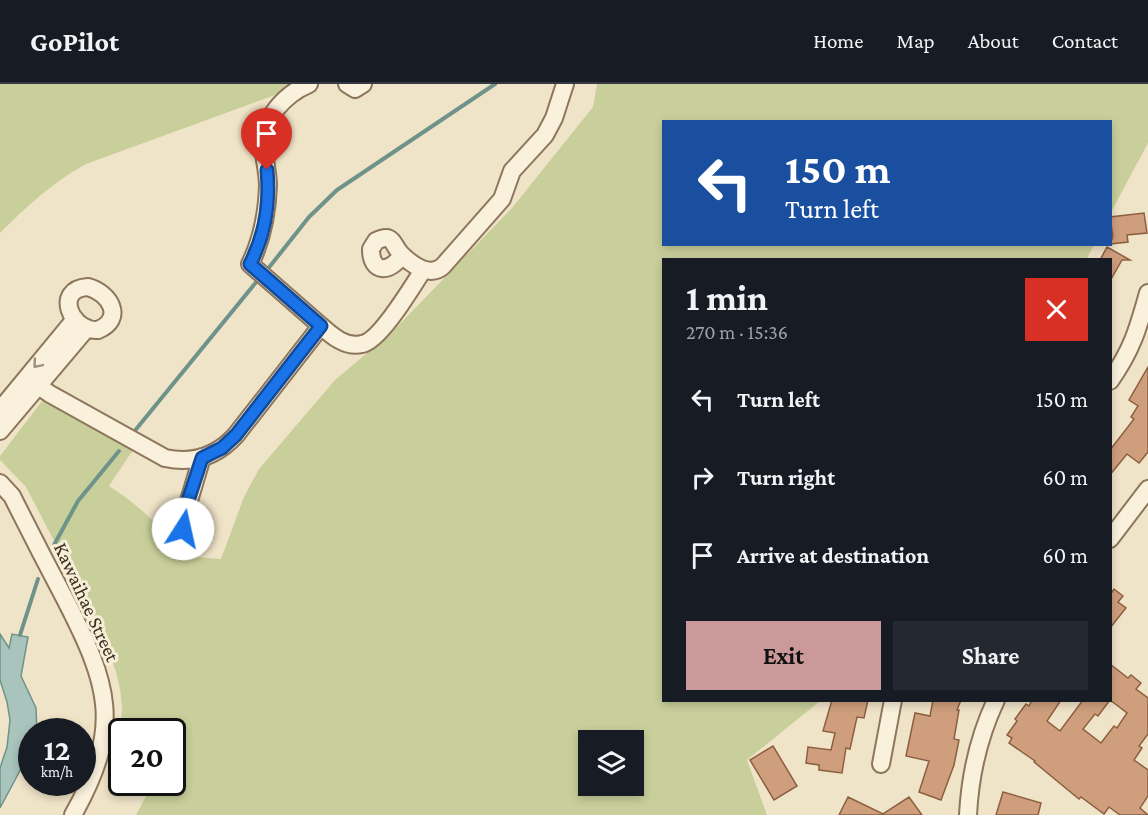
<!DOCTYPE html>
<html lang="en">
<head>
<meta charset="utf-8">
<style>
  :root { --surface:#171b24; --page:#242831; --text:#f1f3f6; --muted:#9ea1a6; --line:#363941; --accent:#cc999b }
  body { margin:0; font-family:"Crimson Pro",serif; background:var(--page); color:var(--text); height:100vh; display:flex; flex-direction:column; font-size:22px; white-space:nowrap }
  * { box-sizing:border-box; margin:0 }
  p { font-size:20px; color:var(--muted) }
  .icon { flex:none; width:33px; height:33px; fill:none; stroke:currentColor; stroke-width:2; stroke-linecap:round; stroke-linejoin:round }
  .map { position:relative; flex:1; overflow:hidden }
  .drawer { position:absolute; left:662px; top:174px; width:450px; height:444px; display:flex; flex-direction:column; background:var(--surface); border-radius:0px; box-shadow:0 3px 9px #0003 }
  .drawer>* { flex:none }
  .top-card { position:absolute; left:662px; top:36px; width:450px; height:126px; border-radius:0px; box-shadow:0 3px 9px #0003; background:#1a4fa0; color:#fff; overflow:hidden }
  .buttons { position:absolute; left:578px; top:646px; display:grid; gap:12px }
  .buttons a { display:grid; place-items:center; width:66px; height:66px; border-radius:0px; background:var(--surface); box-shadow:0 3px 9px #0003; font-size:30px }
  .speed { position:absolute; left:18px; top:634px; display:flex; gap:12px; font-size:30px; font-weight:700; text-align:center }
  .speed>* { display:grid; place-content:center; width:78px; height:78px; border-radius:50%; background:var(--surface); box-shadow:0 3px 9px #0003; line-height:1 }
  .speed small { font-size:15px; font-weight:400 }
  .speed .limit { border:3px solid #111; border-radius:9px; background:#fff; color:#111 }
  .pin { position:absolute; display:grid; place-items:center; width:51px; height:51px; color:#fff; margin:-62px -26px; border-radius:50% 50% 50% 0; rotate:-45deg; box-shadow:0 0 6px #0007 }
  .pin .icon { rotate:45deg }
  .me { position:absolute; width:66px; margin:-33px; rotate:10deg; stroke-linejoin:round; filter:drop-shadow(0 0 4px #0008) }
  .turn { display:flex; align-items:center; gap:21px; height:126px; padding:0 24px; font-size:27px }
  .turn .icon { width:78px; height:78px; stroke-width:2.5 }
  .turn b { display:block; font-size:42px; line-height:51px }
  .round { display:grid; place-items:center; flex:none; width:63px; height:63px; border-radius:0px; background:var(--page) }
  .headline { display:flex; align-items:center; justify-content:space-between; height:102px; padding:0 24px }
  h1 { font-size:36px; font-weight:700; line-height:45px }
  .action { display:flex; gap:12px; margin-top:auto; padding:12px 24px }
  .action a { flex:1; height:69px; border-radius:0px; background:var(--accent); color:#111; font-size:24px; font-weight:700; line-height:69px; text-align:center }
  .action a+a { background:var(--page); color:var(--text) }
  ul { padding:0; list-style:none }
  li { display:flex; align-items:center; gap:18px; height:78px; padding:0 24px }
  li div { flex:1 }
  li b { display:block; font-size:22px }
  li em { font-style:normal }
  header { display:flex; align-items:center; gap:36px; box-sizing:border-box; height:84px; padding:0 30px; background:var(--surface); border-bottom:2px solid var(--line) }
  header strong { font-size:28px }
  nav { display:flex; gap:33px; margin-inline-start:auto; font-size:21px }
  .map>svg:first-child { display:block }
  .green { fill:#c9cf9b; fill-rule:evenodd }
  .water { fill:#a9c4bc; stroke:#6f938a; stroke-width:1.5 }
  .lines { fill:none; stroke-linecap:round; stroke-linejoin:round }
  .stream { stroke:#6f938a; stroke-width:4 }
  .building { fill:#cf9f7d; stroke:#8d5f41; stroke-width:1.5 }
  .minor-casing { stroke:#8d765c; stroke-width:20 }
  .minor { stroke:#faf1dc; stroke-width:16 }
  .oneway { stroke:#9c907e }
  .route-casing { stroke:#114b97; stroke-width:15 }
  .route { stroke:#1a73e8; stroke-width:10 }
  .labels { text-anchor:middle; stroke-width:6; stroke-linejoin:round; paint-order:stroke }
  .street-label { font-size:20px; fill:#3d2e20; stroke:#f7eed8 }
</style>
</head>
<body>
<header>
<strong>GoPilot</strong>
<nav><a>Home</a><a>Map</a><a>About</a><a>Contact</a></nav>
</header>
<div class="map">
<svg width="1148" height="731" viewBox="0 0 1148 731">
  <rect width="100%" height="100%" fill="#f0e4c8"/>
  <path class="green" d="M 0,0 L 305,0 L 86,80 C 53,98 26,123 0,149 Z
    M 597,0 L 1148,0 L 1148,59 L 1110,130 L 1110,38 L 663,38 L 663,160 L 1094,161 L 1086,176 L 663,176 L 663,616 L 820,617 L 747,676 L 767,731 L 136,731 L 153,699 L 172,699 L 172,648 L 122,648 L 120,658 L 122,623 L 120,605 L 116,588 L 104,553 L 26,403 L 0,376 L 0,372 L 42,317 L 133,366 L 109,402 C 139,421 162,443 182,472 L 221,475 L 244,413 L 259,385 L 335,296 L 393,247 L 512,124 L 593,23 ZM 588,657 L 633,657 L 633,702 L 588,702 Z"/>
  <path class="water" d="M 0,550 L 9,564 L 12,550 L 28,553 L 21,592 L 36,624 L 37,648 L 32,648 L 31,666 L 0,724 L 0,684 L 7,663 L 10,636 L 7,618 L 0,596 Z"/>
  <g class="lines">
    <path class="stream" d="M 267,186 L 309,133 L 337,106 L 495,0
      M 133,349 L 257,197
      M 54,461 L 78,417 L 119,367
      M 20,551 L 38,495"/>
  </g>
  <path class="building" d="M 1144,129 L 1147,149 L 1127,151 L 1128,158 L 1110,160 L 1113,153 L 1110,133 Z
    M 1107,163 L 1130,176 L 1122,176 L 1110,197 L 1110,176 L 1100,176 Z
    M 1148,283 L 1148,368 L 1139,379 L 1127,370 L 1110,391 L 1110,366 L 1134,335 L 1131,333 L 1138,322 L 1129,316 Z
    M 1114,505 L 1123,512 L 1118,518 L 1126,524 L 1110,544 L 1110,511 Z
    M 1110,580 L 1128,594 L 1131,591 L 1141,599 L 1136,605 L 1148,614 L 1148,650 L 1139,662 L 1142,664 L 1134,676 L 1148,686 L 1148,712 L 1140,724 L 1148,731 L 1120,731 L 1109,723 L 1104,730 L 1081,713 L 1079,715 L 1034,678 L 1035,677 L 1009,659 L 1012,654 L 1007,651 L 1017,637 L 1015,635 L 1026,620 L 1029,622 L 1032,616 L 1061,616 L 1047,637 L 1060,647 L 1083,616 L 1110,616 L 1098,632 L 1095,630 L 1083,645 L 1101,659 L 1114,642 L 1117,644 L 1127,629 L 1110,616 Z
    M 832,616 L 868,616 L 864,634 L 857,633 L 850,665 L 846,664 L 842,689 L 819,686 L 819,681 L 806,679 L 808,663 L 831,666 L 835,649 L 823,647 Z
    M 933,616 L 961,616 L 957,626 L 959,626 L 954,655 L 959,656 L 954,681 L 941,716 L 919,708 L 929,677 L 906,672 L 915,629 L 930,632 Z
    M 773,662 L 797,702 L 774,716 L 750,676 Z
    M 1003,708 L 1041,719 L 1038,731 L 996,731 Z
    M 848,713 L 883,730 L 909,713 L 922,731 L 839,731 Z"/>
  <g class="lines">
    <g class="minor-casing">
      <path id="minor" d="M 309,0 C 285,10 263,34 263,60 C 264,75 268,88 268,102 C 267,129 262,156 250,180 L 321,242
        M 347,0 L 355,5 L 363,0
        M 402,171 C 390,189 371,190 371,165 L 376,157 C 394,148 392,161 401,170 C 412,181 430,194 443,182 L 502,115 L 512,87 L 545,51 L 554,34 L 565,0
        M 88,203 C 110,209 125,235 98,246 C 71,248 53,205 88,203 Z
        M 1110,297 C 1132,266 1138,245 1148,209
        M 37,301 L 50,310 L 165,374 C 193,380 217,372 236,351 L 321,242 C 332,252 346,264 362,260 C 380,257 412,203 423,186
        M 0,326 L 75,235
        M 0,347 L 87,244
        M 0,399 L 12,412 C 29,446 47,481 65,515 C 109,601 123,642 73,731
        M 1110,455 L 1148,405
        M 187,462 L 183,437 L 202,373
        M 881,680 L 893,616
        M 968,731 C 970,692 979,652 996,616"/>
    </g>
    <use href="#minor" class="minor"/>
  </g>
  <defs><path id="oneway-chevron" d="M-2-3.5L2.5 0L-2 3.5" fill="none" stroke-width="1.6" stroke-linecap="round" stroke-linejoin="round" transform="scale(1.5)"/></defs>
  <use class="oneway" href="#oneway-chevron" transform="translate(37 280) rotate(130)"/>
  <g class="lines">
    <g class="route-casing">
      <path id="route" d="M 183,445 L 184,429 L 202,374 L 222,364 L 236,351 L 321,242 L 250,180 C 265,151 270,118 267,86"/>
    </g>
    <use href="#route" class="route"/>
  </g>
  <g class="labels">
    <g class="street-label">
      <text transform="translate(87 518) rotate(65)" y="7">Kawaihae Street</text>
    </g>
  </g>
</svg>
<div class="buttons">
<a><svg class="icon" aria-label="layers" viewBox="0 0 24 24"><path d="M12 4l9 5-9 5-9-5zM3 14l9 5 9-5"/></svg></a>
</div>
<div class="speed"><div>12<small>km/h</small></div><div class="limit">20</div></div>
<div class="pin" style="left:267px;top:86px;background:#d93025"><svg class="icon" aria-label="arrive" viewBox="0 0 24 24"><path d="M6 21V4h12l-3 4 3 4H6"/></svg></div>
<svg class="me" style="left:183px;top:445px" viewBox="-20 -20 40 40"><circle r="19" fill="#fff"/><path d="M0-13L10 11 0 6-10 11z" fill="#1a73e8"/></svg>
<div class="top-card">
<div class="turn"><svg class="icon" aria-label="left" viewBox="0 0 24 24"><path d="M17 20v-9H6M10 6l-5 5 5 5"/></svg><div><b>150 m</b>Turn left</div></div>
</div>
<section class="drawer">
<div class="headline"><div><h1>1 min</h1><p>270 m · 15:36</p></div><a class="round" style="background:#d93025;color:#fff"><svg class="icon" aria-label="close" viewBox="0 0 24 24"><path d="M6 6l12 12M18 6L6 18"/></svg></a></div>
<ul>
<li><svg class="icon" aria-label="left" viewBox="0 0 24 24"><path d="M17 20v-9H6M10 6l-5 5 5 5"/></svg><div><b>Turn left</b></div><em>150 m</em></li>
<li><svg class="icon" aria-label="right" viewBox="0 0 24 24"><path d="M7 20v-9h11M14 6l5 5-5 5"/></svg><div><b>Turn right</b></div><em>60 m</em></li>
<li><svg class="icon" aria-label="arrive" viewBox="0 0 24 24"><path d="M6 21V4h12l-3 4 3 4H6"/></svg><div><b>Arrive at destination</b></div><em>60 m</em></li>
</ul>
<div class="action"><a>Exit</a><a>Share</a></div>
</section>
</div>
</body>
</html>
